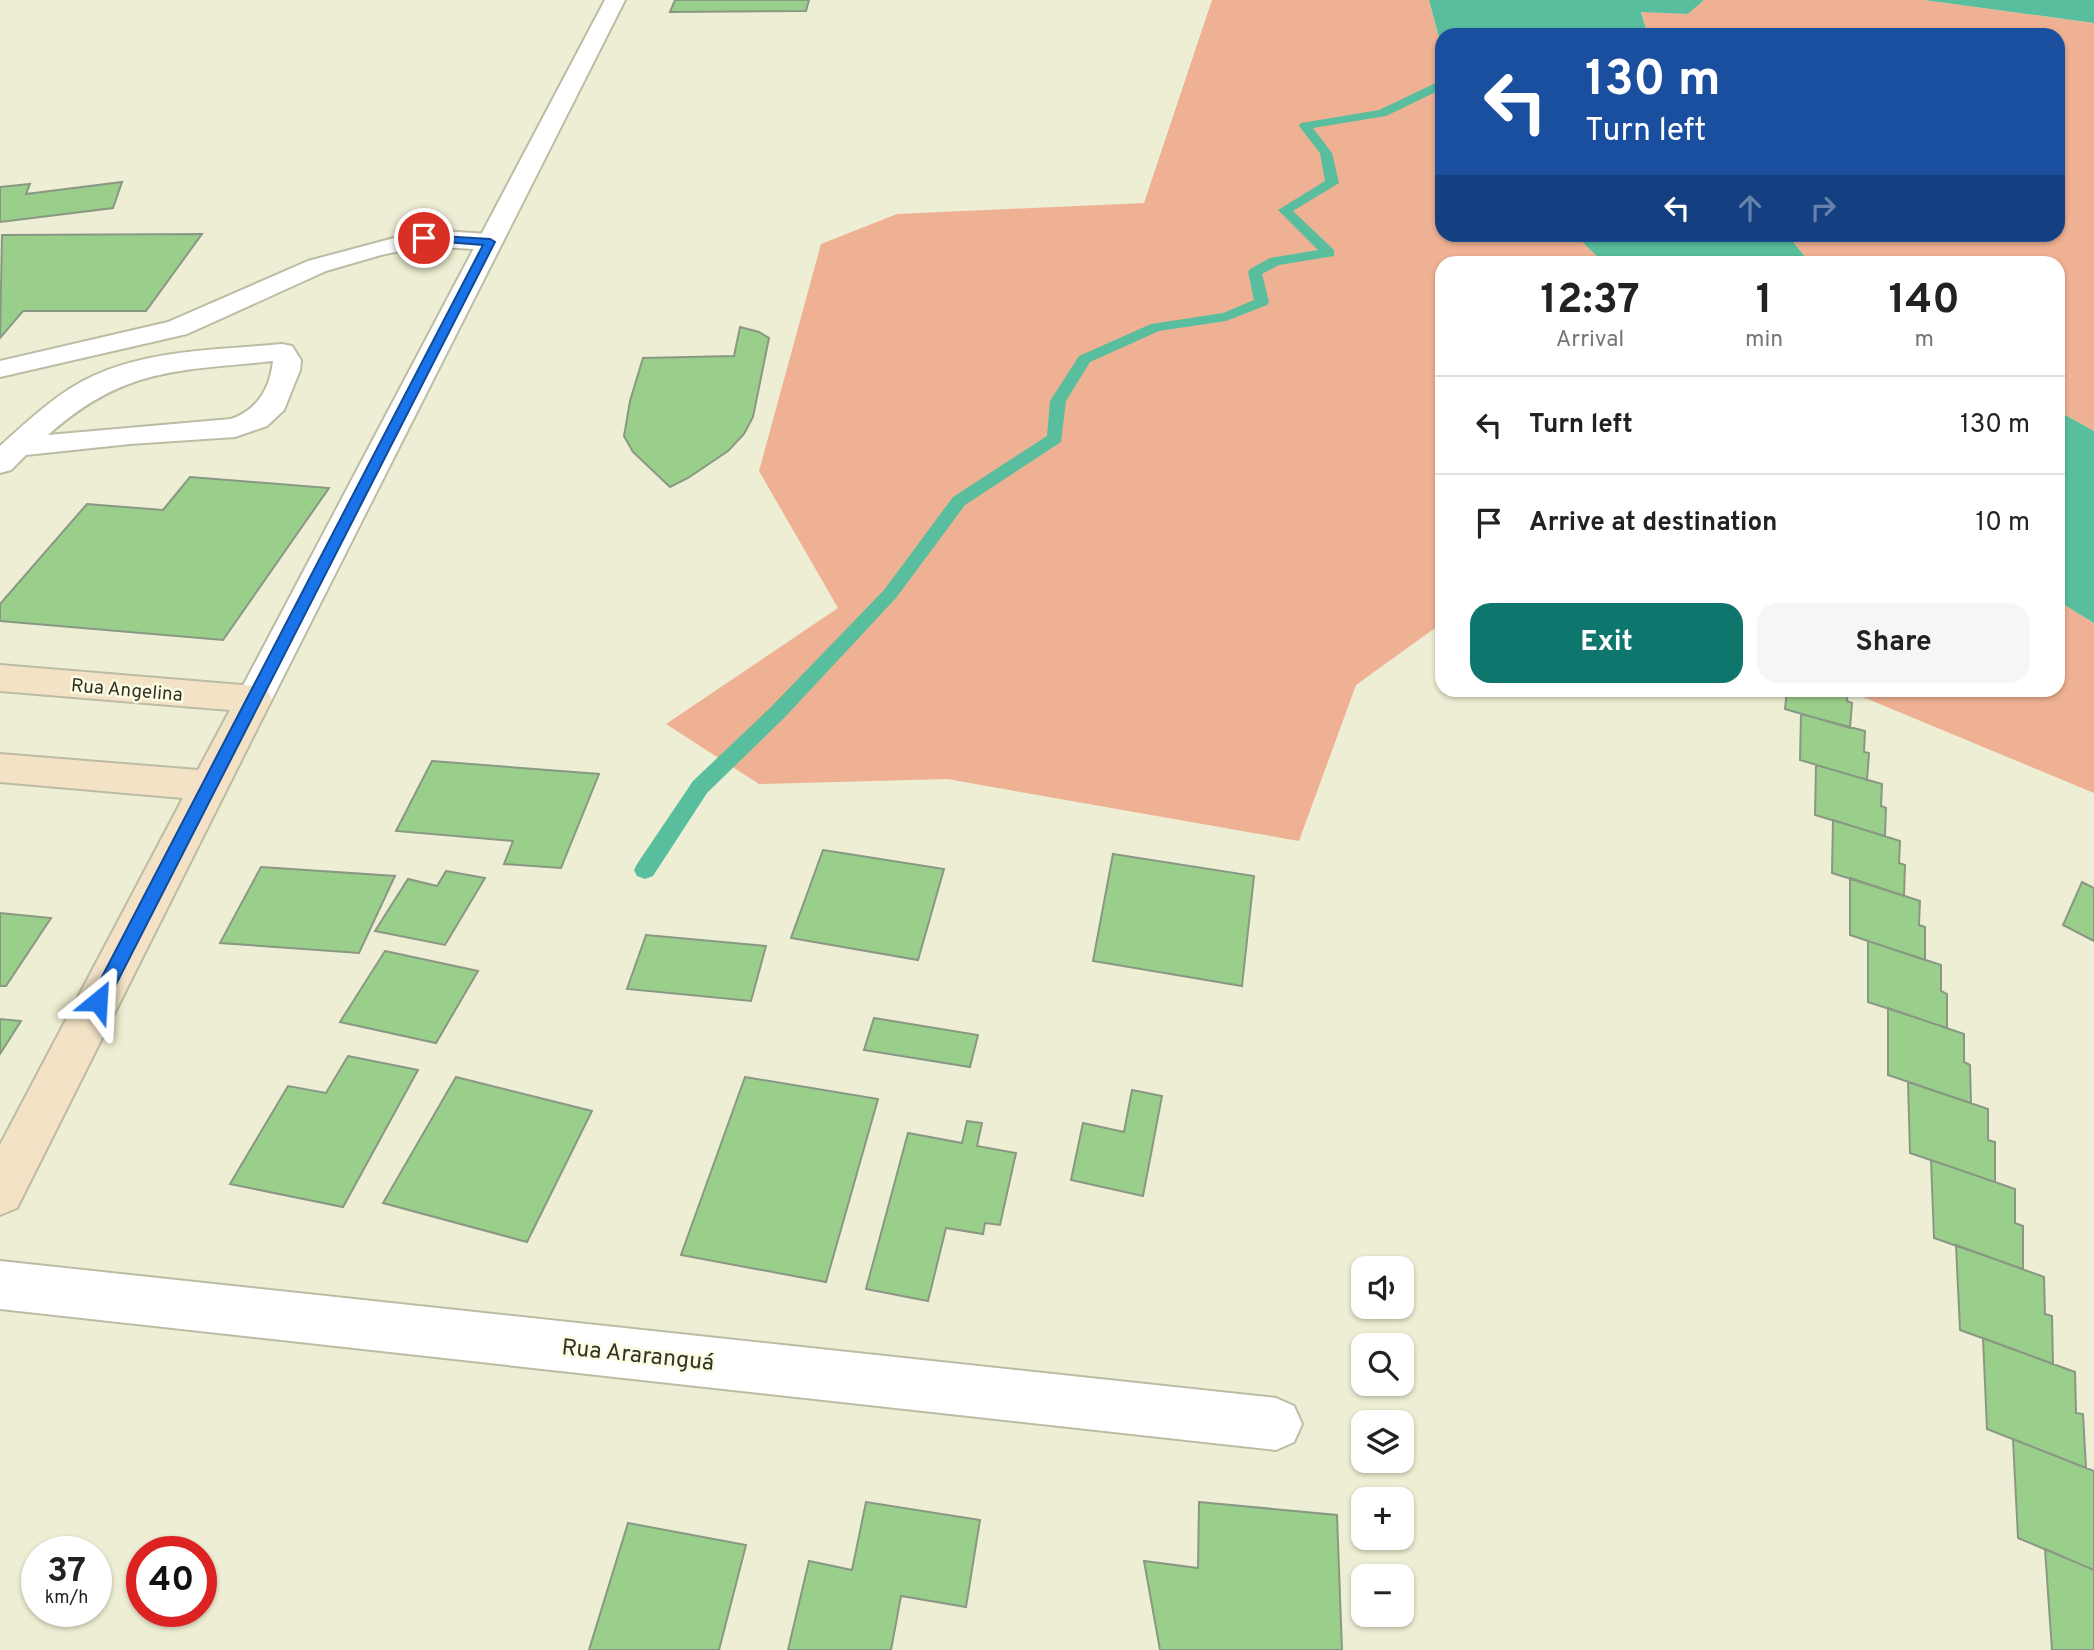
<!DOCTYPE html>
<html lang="en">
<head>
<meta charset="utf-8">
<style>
  :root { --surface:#fff; --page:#f6f6f6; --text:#222; --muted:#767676; --line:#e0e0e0; --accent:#0f766e }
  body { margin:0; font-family:Overpass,sans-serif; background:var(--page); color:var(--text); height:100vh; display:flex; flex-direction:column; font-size:26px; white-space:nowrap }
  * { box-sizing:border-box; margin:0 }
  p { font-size:23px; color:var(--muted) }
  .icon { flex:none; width:38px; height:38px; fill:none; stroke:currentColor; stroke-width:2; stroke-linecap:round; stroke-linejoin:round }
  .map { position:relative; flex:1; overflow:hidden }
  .details { position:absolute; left:1435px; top:256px; width:630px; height:441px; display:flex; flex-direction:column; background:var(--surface); border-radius:21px; box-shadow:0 2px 5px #0004 }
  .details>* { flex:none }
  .hud { position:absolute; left:1435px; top:28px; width:630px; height:214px; border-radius:21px; box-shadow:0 2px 5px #0004; background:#1a4fa0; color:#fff; overflow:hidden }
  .tools { position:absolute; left:1351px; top:1256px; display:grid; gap:14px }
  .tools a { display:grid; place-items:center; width:63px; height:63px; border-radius:14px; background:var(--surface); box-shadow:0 2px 5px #0004; font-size:35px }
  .speed { position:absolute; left:21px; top:1536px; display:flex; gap:14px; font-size:35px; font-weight:700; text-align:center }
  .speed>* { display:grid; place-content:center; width:91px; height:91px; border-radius:50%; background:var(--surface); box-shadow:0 2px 5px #0004; line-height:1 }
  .speed small { font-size:18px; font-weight:400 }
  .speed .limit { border:10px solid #d22; background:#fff; color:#111 }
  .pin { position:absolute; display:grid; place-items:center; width:60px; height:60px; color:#fff; margin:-30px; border:4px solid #fff; border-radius:50%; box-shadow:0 2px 7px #0007 }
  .me { position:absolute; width:77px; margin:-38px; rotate:27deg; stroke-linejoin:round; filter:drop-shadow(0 0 5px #0008) }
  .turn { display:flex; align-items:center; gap:24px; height:147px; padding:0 35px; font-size:32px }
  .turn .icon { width:91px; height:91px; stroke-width:2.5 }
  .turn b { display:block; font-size:49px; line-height:60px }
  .lanes { display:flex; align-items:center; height:66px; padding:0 35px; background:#0003; justify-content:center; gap:35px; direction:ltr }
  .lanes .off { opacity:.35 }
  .eta { display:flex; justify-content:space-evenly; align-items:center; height:119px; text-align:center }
  .eta b { font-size:42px; font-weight:700; line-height:49px }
  .button { display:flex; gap:14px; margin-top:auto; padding:14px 35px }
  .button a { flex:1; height:80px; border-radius:21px; background:var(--accent); color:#fff; font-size:28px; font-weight:700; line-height:80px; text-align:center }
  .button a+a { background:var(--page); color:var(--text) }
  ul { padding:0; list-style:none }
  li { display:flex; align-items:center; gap:21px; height:98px; padding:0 35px; border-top:2px solid var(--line) }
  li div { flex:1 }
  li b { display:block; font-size:26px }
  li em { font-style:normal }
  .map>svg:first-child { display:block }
  .green { fill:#efb193 }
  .water { fill:#59be9d }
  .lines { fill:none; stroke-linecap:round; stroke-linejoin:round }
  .stream { fill:#59be9d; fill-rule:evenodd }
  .building { fill:#9ace8b; stroke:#899884; stroke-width:2 }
  .lane-casing { stroke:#bcbca4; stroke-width:4 }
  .street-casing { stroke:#bcbca4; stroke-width:4 }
  .secondary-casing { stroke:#bcbca4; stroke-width:4 }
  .lane { fill:#fff; fill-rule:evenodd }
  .street { fill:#fff; fill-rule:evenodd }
  .secondary { fill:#f3e2c6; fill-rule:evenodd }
  .route { fill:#1a73e8; stroke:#114b97; stroke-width:2 }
  .labels { text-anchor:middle; stroke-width:5; stroke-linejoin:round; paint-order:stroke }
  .street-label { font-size:19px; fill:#323228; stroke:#fbfce2 }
  .near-street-label { font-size:23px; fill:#323228; stroke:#fbfce2 }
</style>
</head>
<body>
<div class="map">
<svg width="2094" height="1650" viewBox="0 0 2094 1650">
  <rect width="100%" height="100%" fill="#eeeed4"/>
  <path class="green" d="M 1212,0 L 1429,0 L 1442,49 L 1442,234 L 1575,235 L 1603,262 L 1442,262 L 1442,623 L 1356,685 L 1299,841 L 947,779 L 759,784 L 666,724 L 838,608 L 759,471 L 821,244 L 897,214 L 1144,203 Z
    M 1704,0 L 1924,0 L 2094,23 L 2094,431 L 2058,411 L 2058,262 L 1814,262 L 1805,257 L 1788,235 L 2058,234 L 2058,35 L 1648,35 L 1641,11 L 1688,14 Z
    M 2058,601 L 2094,623 L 2094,793 L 1846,690 L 2058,690 Z"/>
  <path class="water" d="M 1429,0 L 1704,0 L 1688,14 L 1641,12 L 1648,35 L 1442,35 L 1442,49 Z
    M 1924,0 L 2094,0 L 2094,23 Z
    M 1575,235 L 1788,235 L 1805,257 L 1814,262 L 1603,262 Z
    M 2058,411 L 2094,431 L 2094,623 L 2058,601 Z"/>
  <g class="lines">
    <path class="stream" d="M 1442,80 L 1442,89 L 1386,116 L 1313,128 L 1332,153 L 1339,183 L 1293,211 L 1334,250 L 1334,256 L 1279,265 L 1262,274 L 1269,302 L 1267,305 L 1226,321 L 1159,331 L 1090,362 L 1066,401 L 1061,442 L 965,505 L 896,598 L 785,717 L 707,793 L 653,876 L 645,879 L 637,876 L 634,870 L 637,864 L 693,781 L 771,707 L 884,590 L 953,497 L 1047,436 L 1050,401 L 1079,356 L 1151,324 L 1223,313 L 1254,300 L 1248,272 L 1250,269 L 1270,258 L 1318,250 L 1278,210 L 1325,181 L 1320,153 L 1299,126 L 1301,123 L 1379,110 Z"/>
  </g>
  <path class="building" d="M 675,0 L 809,0 L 806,11 L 670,12 Z
    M 122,182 L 113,208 L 0,222 L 0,187 L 30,184 L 26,194 Z
    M 202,234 L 146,311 L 23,311 L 0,338 L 2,235 Z
    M 740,327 L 759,332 L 769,338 L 753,417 L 744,434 L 728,451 L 688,478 L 670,487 L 633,452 L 624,436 L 630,401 L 643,358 L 734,356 Z
    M 190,477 L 329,488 L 223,640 L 0,621 L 0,604 L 87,504 L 163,510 Z
    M 1787,690 L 1848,690 L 1847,701 L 1852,703 L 1850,728 L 1785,709 Z
    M 1801,714 L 1865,731 L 1864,752 L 1869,753 L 1867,780 L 1800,760 Z
    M 432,761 L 599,774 L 561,868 L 504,864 L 513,841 L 396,831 Z
    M 1816,765 L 1882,784 L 1881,806 L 1886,808 L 1885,836 L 1815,815 Z
    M 1833,820 L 1900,841 L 1899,863 L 1905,865 L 1904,896 L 1832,873 Z
    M 823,850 L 944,869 L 918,960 L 791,938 Z
    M 1113,854 L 1254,876 L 1242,986 L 1093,961 Z
    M 261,867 L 395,876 L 359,953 L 220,943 Z
    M 446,871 L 485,878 L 445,945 L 375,931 L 408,879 L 437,886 Z
    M 1850,878 L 1920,901 L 1919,925 L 1925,927 L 1925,960 L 1850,935 Z
    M 2082,882 L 2094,888 L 2094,941 L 2063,925 Z
    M 0,913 L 51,918 L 6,986 L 0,986 Z
    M 646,935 L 766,946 L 751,1001 L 627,989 Z
    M 1868,941 L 1941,965 L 1941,991 L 1947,994 L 1947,1028 L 1868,1002 Z
    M 385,951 L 478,971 L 436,1043 L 340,1022 Z
    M 1888,1008 L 1964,1034 L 1964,1062 L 1970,1065 L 1971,1103 L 1888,1075 Z
    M 874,1018 L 978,1035 L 970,1067 L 864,1050 Z
    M 0,1019 L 21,1021 L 0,1054 Z
    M 348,1056 L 418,1070 L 343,1207 L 230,1184 L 288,1086 L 326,1093 Z
    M 456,1077 L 592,1111 L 527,1242 L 383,1203 Z
    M 745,1077 L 878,1099 L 826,1282 L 681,1255 Z
    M 1908,1082 L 1988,1109 L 1988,1140 L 1995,1142 L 1995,1182 L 1910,1153 Z
    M 1132,1090 L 1162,1096 L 1143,1196 L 1071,1180 L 1083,1123 L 1124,1132 Z
    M 967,1121 L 982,1123 L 977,1146 L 1016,1153 L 1000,1225 L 985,1223 L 983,1234 L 946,1228 L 928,1301 L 866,1289 L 908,1133 L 962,1143 Z
    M 1931,1160 L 2015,1189 L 2015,1223 L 2023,1226 L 2023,1269 L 1934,1238 Z
    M 1956,1245 L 2044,1277 L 2045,1314 L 2052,1316 L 2053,1364 L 1960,1330 Z
    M 1983,1338 L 2075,1372 L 2076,1413 L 2083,1414 L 2086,1468 L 1987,1429 Z
    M 2013,1439 L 2094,1471 L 2094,1570 L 2018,1538 Z
    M 866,1502 L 980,1520 L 966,1607 L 901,1596 L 891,1650 L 788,1650 L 809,1561 L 852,1570 Z
    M 1199,1502 L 1337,1515 L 1342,1650 L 1160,1650 L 1144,1561 L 1198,1568 Z
    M 628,1523 L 746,1545 L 719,1650 L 589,1650 Z
    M 2045,1549 L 2094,1570 L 2094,1650 L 2052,1650 Z"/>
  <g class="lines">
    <g class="lane-casing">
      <path id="lane" d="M 424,230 L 490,234 L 499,237 L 503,242 L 499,247 L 490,250 L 424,246 L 381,255 L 326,271 L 187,334 L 0,377 L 0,361 L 168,322 L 308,261 Z
        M 282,344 L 292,346 L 301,360 L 300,370 L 284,410 L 267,426 L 235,437 L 130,444 L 26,455 L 11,470 L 0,473 L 0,446 C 29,420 58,392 93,376 C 151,349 220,350 282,344 ZM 273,361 C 270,389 257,410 231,419 L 48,435 C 124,367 178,371 273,361 Z"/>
    </g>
    <g class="street-casing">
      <path id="street" d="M 605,0 L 625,0 L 272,699 L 267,708 L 254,712 L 241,708 L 236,699 Z
        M 0,1261 L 1276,1398 L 1294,1406 L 1302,1424 L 1294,1442 L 1276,1450 L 0,1309 Z"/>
    </g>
    <g class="secondary-casing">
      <path id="secondary" d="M 0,665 L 254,686 L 267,690 L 272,699 L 17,1208 L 0,1215 L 0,1145 L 183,798 L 0,782 L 0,754 L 198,770 L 230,710 L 0,691 Z"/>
    </g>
    <use href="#lane" class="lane"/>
    <use href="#street" class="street"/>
    <use href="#secondary" class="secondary"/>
  </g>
  <path class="route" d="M 424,235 L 490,239 L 495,242 L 105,1006 L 98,1009 L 92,1006 L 90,1001 L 92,996 L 483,245 L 420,240 L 418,238 Z"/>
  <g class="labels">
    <g class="street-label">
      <text transform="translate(127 689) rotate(5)" y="7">Rua Angelina</text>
    </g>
    <g class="near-street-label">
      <text transform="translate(638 1354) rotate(6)" y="8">Rua Araranguá</text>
    </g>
  </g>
</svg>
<div class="tools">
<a><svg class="icon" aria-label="sound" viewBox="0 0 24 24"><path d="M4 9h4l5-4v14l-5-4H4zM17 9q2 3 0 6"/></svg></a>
<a><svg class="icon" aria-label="search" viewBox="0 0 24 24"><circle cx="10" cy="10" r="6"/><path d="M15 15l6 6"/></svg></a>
<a><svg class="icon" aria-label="layers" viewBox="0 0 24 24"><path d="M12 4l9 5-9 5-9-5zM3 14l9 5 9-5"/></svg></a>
<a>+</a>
<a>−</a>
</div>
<div class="speed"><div>37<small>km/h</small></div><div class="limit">40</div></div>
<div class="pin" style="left:424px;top:238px;background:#d93025"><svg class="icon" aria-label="arrive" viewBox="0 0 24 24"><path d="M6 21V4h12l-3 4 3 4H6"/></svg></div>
<svg class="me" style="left:98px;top:1001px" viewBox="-20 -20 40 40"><path d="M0-17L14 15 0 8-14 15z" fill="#1a73e8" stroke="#fff" stroke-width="4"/></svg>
<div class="hud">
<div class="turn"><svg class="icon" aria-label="left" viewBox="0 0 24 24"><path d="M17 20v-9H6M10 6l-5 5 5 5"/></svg><div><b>130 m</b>Turn left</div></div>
<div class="lanes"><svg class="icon" aria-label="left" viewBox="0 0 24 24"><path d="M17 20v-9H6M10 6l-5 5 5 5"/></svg><svg class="icon off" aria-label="ahead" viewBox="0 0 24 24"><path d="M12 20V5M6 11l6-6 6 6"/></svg><svg class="icon off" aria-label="right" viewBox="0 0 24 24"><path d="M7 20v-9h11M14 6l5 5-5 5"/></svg></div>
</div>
<section class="details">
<div class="eta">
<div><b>12:37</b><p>Arrival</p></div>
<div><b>1</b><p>min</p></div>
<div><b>140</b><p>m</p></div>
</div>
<ul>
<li><svg class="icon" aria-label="left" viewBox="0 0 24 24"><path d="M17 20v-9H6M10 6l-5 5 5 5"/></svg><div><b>Turn left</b></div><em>130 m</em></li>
<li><svg class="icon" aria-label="arrive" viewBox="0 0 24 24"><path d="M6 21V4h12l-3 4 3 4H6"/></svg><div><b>Arrive at destination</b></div><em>10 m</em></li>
</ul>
<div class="button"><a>Exit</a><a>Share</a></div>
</section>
</div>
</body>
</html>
